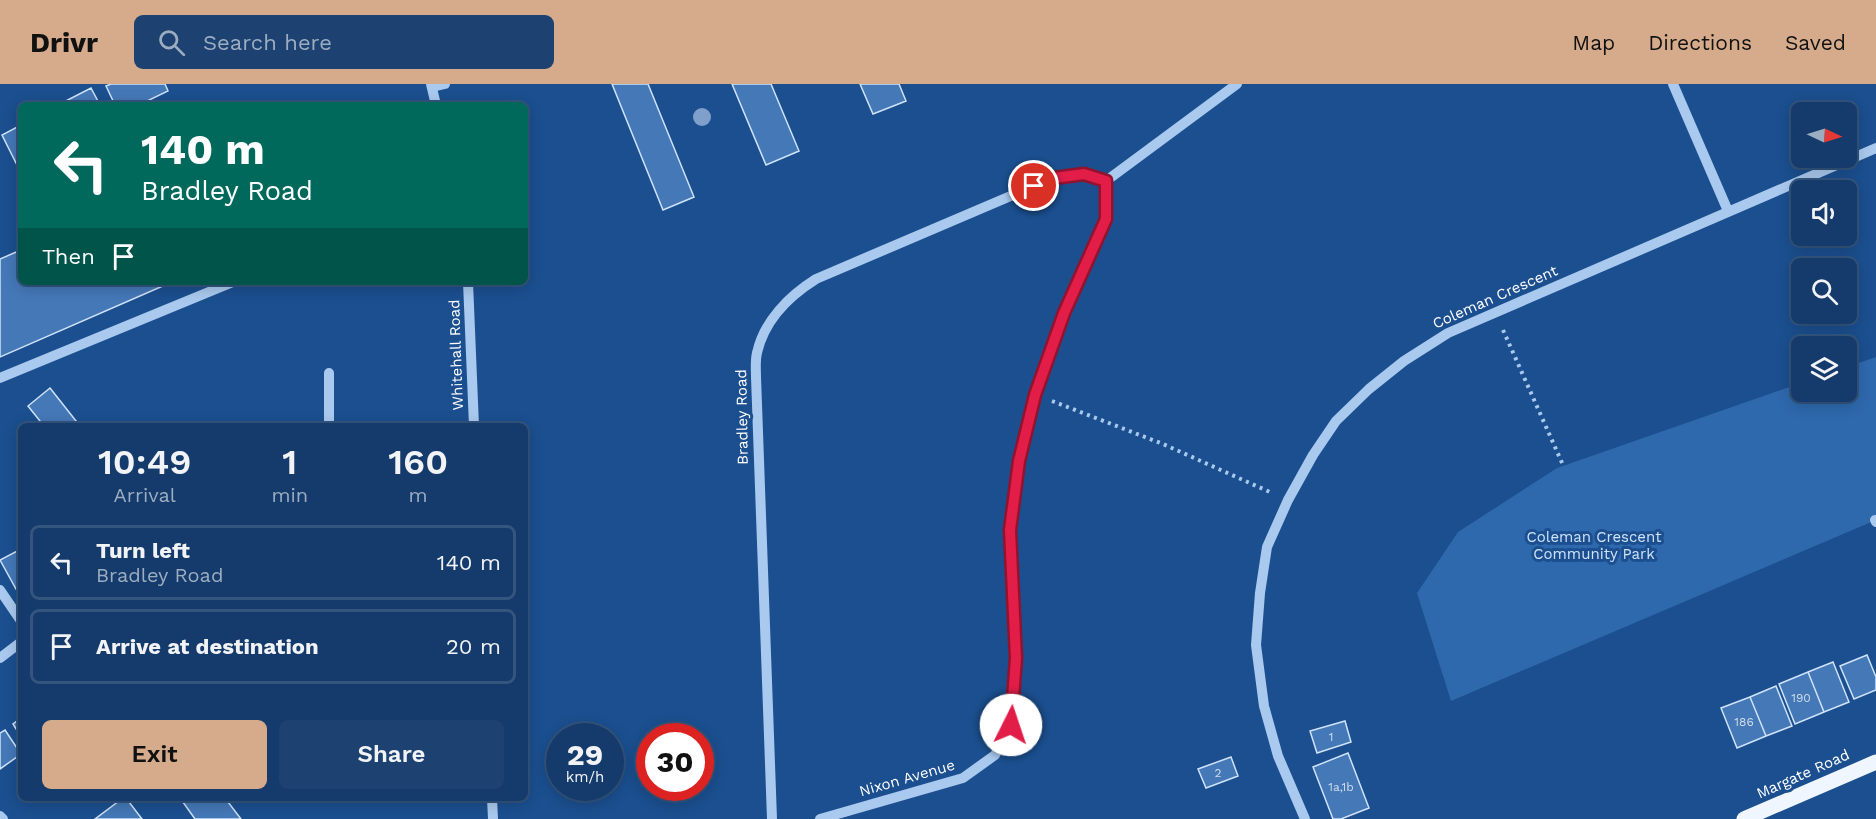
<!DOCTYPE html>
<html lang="en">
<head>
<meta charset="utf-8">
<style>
  :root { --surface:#143b6b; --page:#1d4271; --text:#f1f3f6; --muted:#9dadc1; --line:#33557e; --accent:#d6ab8b }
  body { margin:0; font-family:"Work Sans",sans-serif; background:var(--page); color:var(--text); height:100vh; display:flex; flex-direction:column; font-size:22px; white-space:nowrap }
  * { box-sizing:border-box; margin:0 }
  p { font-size:20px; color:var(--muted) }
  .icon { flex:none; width:33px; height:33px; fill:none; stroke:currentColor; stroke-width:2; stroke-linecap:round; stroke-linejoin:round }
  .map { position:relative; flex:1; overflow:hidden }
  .sheet { position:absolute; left:18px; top:339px; width:510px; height:378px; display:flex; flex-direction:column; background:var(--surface); border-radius:9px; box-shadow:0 3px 15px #0003,0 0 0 2px var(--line) }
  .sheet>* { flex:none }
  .banner { position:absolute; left:18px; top:18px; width:510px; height:183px; border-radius:9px; box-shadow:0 3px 15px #0003,0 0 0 2px var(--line); background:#00695c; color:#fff; overflow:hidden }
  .needle { width:39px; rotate:94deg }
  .controls { position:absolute; left:1791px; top:18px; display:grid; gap:12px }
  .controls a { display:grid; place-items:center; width:66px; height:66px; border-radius:9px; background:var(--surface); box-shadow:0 3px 15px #0003,0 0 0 2px var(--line); font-size:30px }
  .speed { position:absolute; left:546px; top:639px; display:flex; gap:12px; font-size:30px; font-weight:700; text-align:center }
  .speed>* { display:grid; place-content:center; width:78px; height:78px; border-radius:50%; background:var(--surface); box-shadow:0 3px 15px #0003,0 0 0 2px var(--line); line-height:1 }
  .speed small { font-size:15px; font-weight:400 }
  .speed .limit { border:9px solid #d22; background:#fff; color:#111 }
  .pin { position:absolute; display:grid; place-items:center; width:51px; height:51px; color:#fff; margin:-26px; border:3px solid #fff; border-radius:50%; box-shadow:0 2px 6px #0007 }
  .me { position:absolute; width:66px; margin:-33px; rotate:4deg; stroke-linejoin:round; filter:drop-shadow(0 0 4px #0008) }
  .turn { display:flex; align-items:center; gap:21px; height:126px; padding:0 24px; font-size:27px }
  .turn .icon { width:78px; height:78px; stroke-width:2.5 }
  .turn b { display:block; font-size:42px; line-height:51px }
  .then { display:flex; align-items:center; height:57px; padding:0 24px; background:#0003; gap:12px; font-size:22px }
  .eta { display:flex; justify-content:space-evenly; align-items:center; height:102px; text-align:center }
  .eta b { font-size:36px; font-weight:600; line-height:42px }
  .cta { display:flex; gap:12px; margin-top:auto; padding:12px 24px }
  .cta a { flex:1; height:69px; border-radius:9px; background:var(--accent); color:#111; font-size:24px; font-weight:600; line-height:69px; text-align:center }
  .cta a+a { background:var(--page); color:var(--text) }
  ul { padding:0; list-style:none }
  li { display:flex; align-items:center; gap:18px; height:75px; margin:0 12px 9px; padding:0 12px; border:3px solid var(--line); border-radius:9px }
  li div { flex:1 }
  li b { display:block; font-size:22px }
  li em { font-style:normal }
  header { display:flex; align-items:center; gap:36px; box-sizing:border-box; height:84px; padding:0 30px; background:var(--accent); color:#111 }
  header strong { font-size:28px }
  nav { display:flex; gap:33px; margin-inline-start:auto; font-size:21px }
  .search { width:420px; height:54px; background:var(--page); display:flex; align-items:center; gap:15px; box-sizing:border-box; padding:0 21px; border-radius:9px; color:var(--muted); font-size:22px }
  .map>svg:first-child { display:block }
  .green { fill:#2e69ad }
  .building { fill:#4478b7; stroke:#cfe3fa; stroke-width:1.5 }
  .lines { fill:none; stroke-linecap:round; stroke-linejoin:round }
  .path { stroke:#a9c9ee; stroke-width:4; stroke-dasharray:3 4.5; stroke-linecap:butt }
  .minor { stroke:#a9c9ee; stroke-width:10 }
  .major { stroke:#f0f6ff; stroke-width:15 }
  .tree { fill:#7ea0ca }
  .route-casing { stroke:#92132f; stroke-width:15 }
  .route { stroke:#e11d48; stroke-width:10 }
  .labels { text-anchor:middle; stroke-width:6; stroke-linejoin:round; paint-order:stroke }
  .number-label { font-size:12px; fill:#d0dded }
  .street-label { font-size:15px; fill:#fff; stroke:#1b4f8f }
  .park-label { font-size:15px; fill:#cfe3fa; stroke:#1b4f8f }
</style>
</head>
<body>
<header>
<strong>Drivr</strong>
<div class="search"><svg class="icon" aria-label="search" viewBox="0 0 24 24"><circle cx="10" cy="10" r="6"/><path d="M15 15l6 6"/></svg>Search here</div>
<nav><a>Map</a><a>Directions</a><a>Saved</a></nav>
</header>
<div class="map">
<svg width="1876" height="735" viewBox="0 0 1876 735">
  <rect width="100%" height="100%" fill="#1b4f8f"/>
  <path class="green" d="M 1876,273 L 1876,436 L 1451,617 L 1417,509 L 1458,448 L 1557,384 L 1801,299 L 1802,308 L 1846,308 L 1847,283 Z"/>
  <path class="building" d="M 111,0 L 165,0 L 168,7 L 139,21 L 115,21 L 106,2 Z
    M 612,0 L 648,0 L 694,113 L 663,126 Z
    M 732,0 L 771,0 L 799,67 L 766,81 Z
    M 860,0 L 899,0 L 906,17 L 873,30 Z
    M 91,4 L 100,21 L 58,21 Z
    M 21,41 L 21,79 L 17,81 L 2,51 Z
    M 21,166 L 21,198 L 172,198 L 0,273 L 0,175 Z
    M 50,304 L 80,342 L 44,342 L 28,322 Z
    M 21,465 L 21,503 L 16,505 L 0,476 Z
    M 1867,571 L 1876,593 L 1876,606 L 1854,615 L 1840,582 Z
    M 1833,578 L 1849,618 L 1824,628 L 1808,588 Z
    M 1808,588 L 1824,628 L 1795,640 L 1779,600 Z
    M 1776,602 L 1792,642 L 1766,652 L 1750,613 Z
    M 1750,613 L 1766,652 L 1737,664 L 1721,624 Z
    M 21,634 L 21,653 L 13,640 Z
    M 1345,637 L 1351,658 L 1317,669 L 1310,647 Z
    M 5,646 L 21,670 L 0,685 L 0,649 Z
    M 1348,669 L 1369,724 L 1341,735 L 1333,735 L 1313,683 Z
    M 1231,673 L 1238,692 L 1206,704 L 1198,685 Z
    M 123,714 L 126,714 L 142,735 L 95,735 Z
    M 180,714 L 225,714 L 241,735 L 195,735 Z"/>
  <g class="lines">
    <path class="path" d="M 1503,246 L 1563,381
      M 1052,317 L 1163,360 L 1272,409"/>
    <path class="minor" d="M 431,0 L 436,21
      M 1673,0 L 1728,127
      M 432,3 L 445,0
      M 1106,97 L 1237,0
      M 468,198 L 474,342
      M 329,289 L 329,342
      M 0,294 L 233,198
      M 1875,436 L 1876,438
      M 0,506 L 21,537
      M 0,574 L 21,558
      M 492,714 L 493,735
      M 0,732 L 3,735
      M 772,735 L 756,293 C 756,285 755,277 757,269 C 764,237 789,212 816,195 L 1034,102 L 1054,94 L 1084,90 L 1106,97
      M 820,735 L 963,694 L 995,671 L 1011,641 L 1016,574 L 1010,446 L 1019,377 L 1035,311 L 1045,280 L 1064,229 L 1106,135 L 1106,97
      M 1305,735 L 1278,672 L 1264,622 L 1256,561 L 1260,509 L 1267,463 L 1288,416 L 1313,371 L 1336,337 L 1369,305 L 1404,277 L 1448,249 L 1876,64"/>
    <path class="major" d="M 1744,735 L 1876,678"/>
  </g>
  <circle class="tree" cx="702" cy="33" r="9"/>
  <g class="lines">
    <g class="route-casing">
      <path id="route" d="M 1011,641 L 1016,574 L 1010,446 L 1019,377 L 1035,311 L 1064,229 L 1106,135 L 1106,97 L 1084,90 L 1054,94 L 1034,102"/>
    </g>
    <use href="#route" class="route"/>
  </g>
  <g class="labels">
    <g class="number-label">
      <text x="1801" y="618">190</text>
      <text x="1744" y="642">186</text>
      <text x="1331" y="657">1</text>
      <text x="1218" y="693">2</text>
      <text x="1341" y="707">1a,1b</text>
    </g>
    <g class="street-label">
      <text transform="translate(1495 213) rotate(-24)" y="5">Coleman Crescent</text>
      <text transform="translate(456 271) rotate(-92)" y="5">Whitehall Road</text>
      <text transform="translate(742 333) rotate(-91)" y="5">Bradley Road</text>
      <text transform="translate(1803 690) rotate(-24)" y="5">Margate Road</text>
      <text transform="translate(907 694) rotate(-16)" y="5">Nixon Avenue</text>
    </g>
    <g class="park-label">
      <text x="1594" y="458">Coleman Crescent<tspan x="1594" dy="17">Community Park</tspan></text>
    </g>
  </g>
</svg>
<div class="controls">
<a><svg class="needle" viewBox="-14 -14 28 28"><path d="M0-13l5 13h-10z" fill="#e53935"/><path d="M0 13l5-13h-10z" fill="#9dadc1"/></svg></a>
<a><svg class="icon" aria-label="sound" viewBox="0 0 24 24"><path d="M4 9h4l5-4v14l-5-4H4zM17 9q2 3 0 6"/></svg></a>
<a><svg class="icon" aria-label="search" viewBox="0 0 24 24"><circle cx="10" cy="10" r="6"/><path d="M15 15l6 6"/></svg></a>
<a><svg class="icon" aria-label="layers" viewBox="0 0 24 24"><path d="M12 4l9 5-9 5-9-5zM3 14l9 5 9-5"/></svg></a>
</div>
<div class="speed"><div>29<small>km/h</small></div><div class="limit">30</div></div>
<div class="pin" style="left:1034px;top:102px;background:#d93025"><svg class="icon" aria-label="arrive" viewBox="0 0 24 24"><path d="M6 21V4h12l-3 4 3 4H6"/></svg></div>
<svg class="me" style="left:1011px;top:641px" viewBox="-20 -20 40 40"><circle r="19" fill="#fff"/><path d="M0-13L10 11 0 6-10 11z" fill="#e11d48"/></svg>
<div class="banner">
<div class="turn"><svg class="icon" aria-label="left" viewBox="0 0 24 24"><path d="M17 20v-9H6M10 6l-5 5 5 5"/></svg><div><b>140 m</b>Bradley Road</div></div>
<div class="then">Then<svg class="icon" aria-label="arrive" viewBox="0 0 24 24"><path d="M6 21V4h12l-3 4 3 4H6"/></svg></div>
</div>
<section class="sheet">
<div class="eta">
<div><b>10:49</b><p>Arrival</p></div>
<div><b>1</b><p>min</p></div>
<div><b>160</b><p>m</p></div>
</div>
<ul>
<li><svg class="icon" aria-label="left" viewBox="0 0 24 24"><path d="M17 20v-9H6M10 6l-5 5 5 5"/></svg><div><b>Turn left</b><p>Bradley Road</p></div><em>140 m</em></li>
<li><svg class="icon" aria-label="arrive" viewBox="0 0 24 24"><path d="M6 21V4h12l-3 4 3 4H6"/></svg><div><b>Arrive at destination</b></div><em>20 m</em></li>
</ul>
<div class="cta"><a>Exit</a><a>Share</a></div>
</section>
</div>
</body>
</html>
